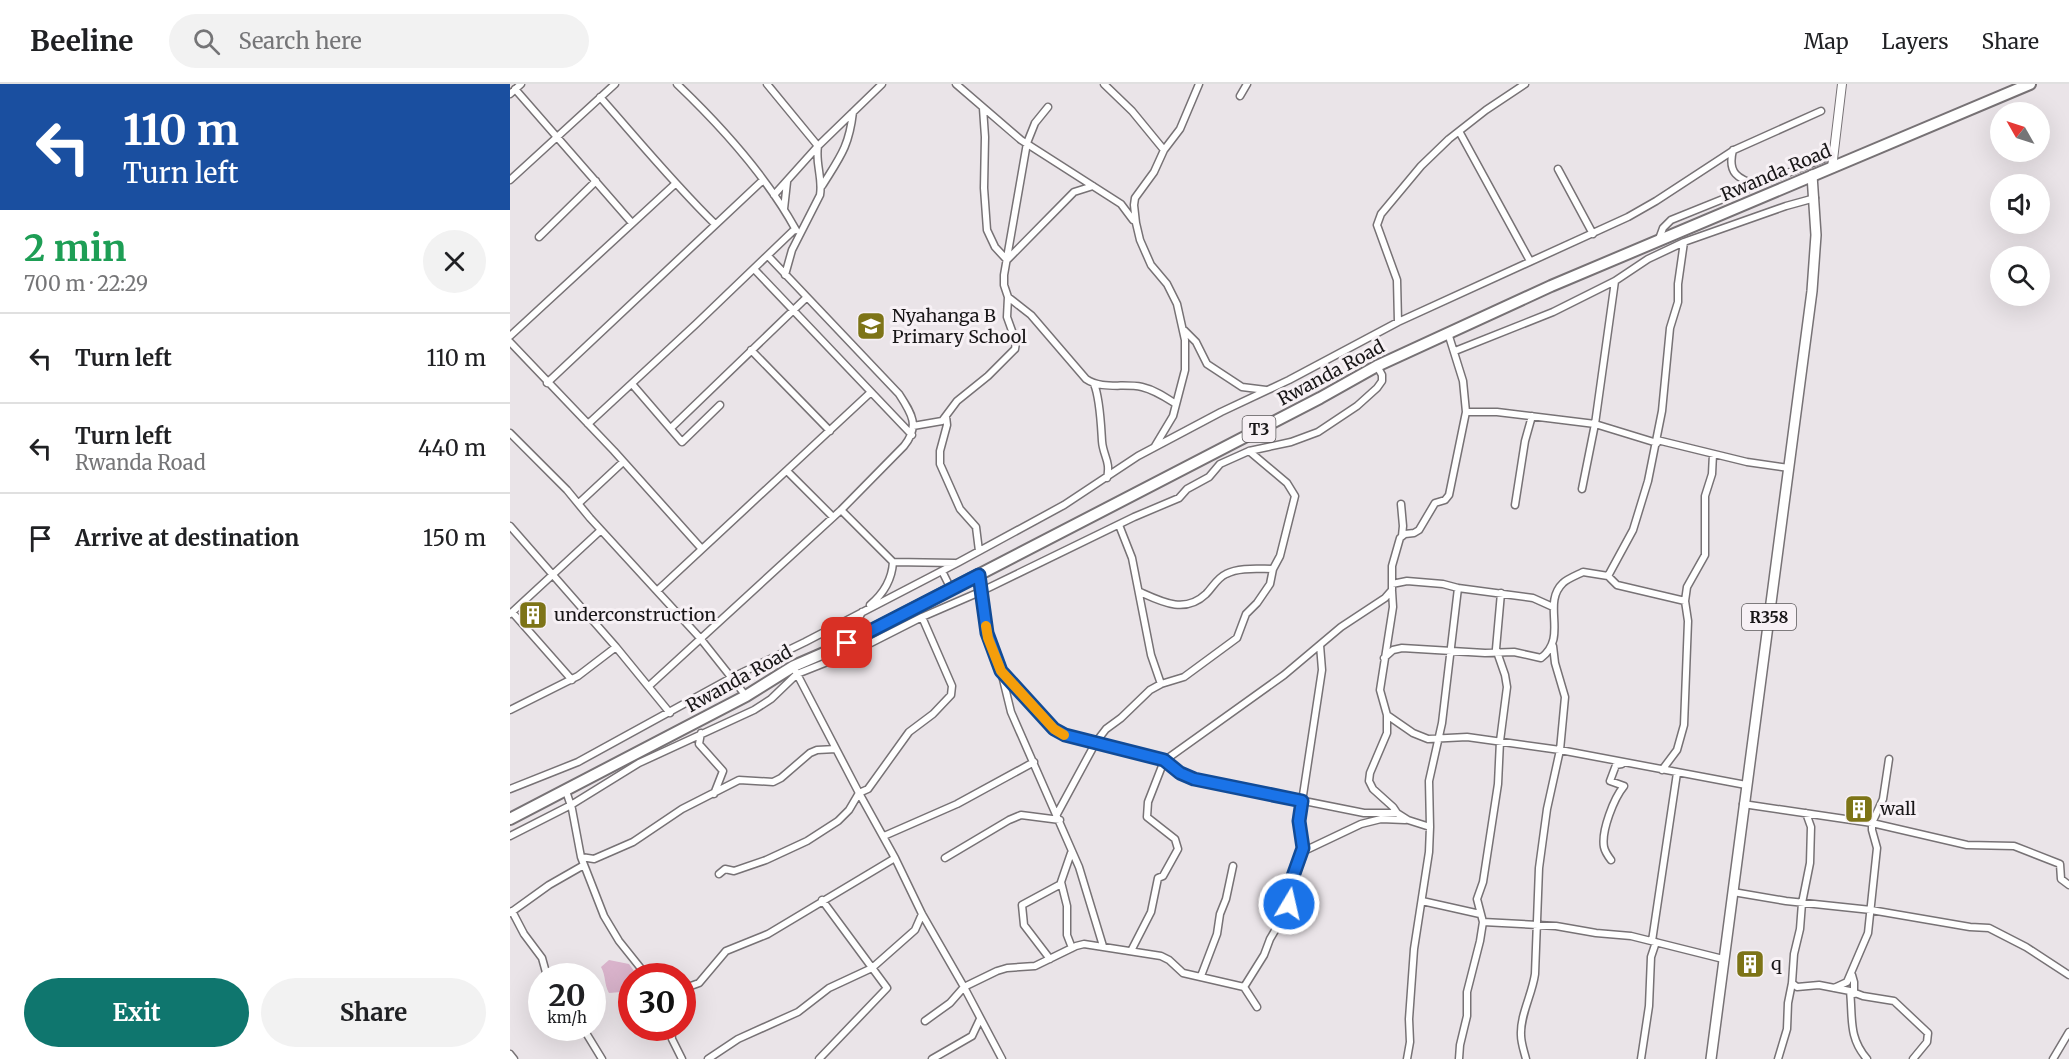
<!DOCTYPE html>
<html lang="en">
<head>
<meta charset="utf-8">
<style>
  :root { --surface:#fff; --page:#f2f2f2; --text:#202124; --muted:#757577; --line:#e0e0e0; --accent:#0f766e }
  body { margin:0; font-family:Merriweather,serif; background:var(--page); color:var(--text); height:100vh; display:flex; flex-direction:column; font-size:22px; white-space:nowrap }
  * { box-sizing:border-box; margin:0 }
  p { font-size:20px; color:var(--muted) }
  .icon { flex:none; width:33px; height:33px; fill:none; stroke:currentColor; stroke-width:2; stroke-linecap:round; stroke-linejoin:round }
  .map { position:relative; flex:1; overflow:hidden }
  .panel { display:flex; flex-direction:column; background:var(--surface); width:510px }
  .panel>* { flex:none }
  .guide { background:#1a4fa0; color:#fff; overflow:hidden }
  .needle { width:39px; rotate:309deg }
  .buttons { position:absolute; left:1480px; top:18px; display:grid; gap:12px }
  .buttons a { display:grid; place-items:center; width:60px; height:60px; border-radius:50%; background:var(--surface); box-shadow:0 6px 24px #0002; font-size:30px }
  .speed { position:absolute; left:18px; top:879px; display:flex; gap:12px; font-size:30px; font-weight:700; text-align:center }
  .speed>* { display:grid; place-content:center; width:78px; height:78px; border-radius:50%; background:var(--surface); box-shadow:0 6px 24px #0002; line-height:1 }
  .speed small { font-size:15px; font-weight:400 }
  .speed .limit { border:9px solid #d22; background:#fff; color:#111 }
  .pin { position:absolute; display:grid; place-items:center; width:51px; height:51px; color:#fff; margin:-26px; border-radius:12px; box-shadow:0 3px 9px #0006 }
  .me { position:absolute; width:66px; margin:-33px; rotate:9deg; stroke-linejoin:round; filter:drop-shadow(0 0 4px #0008) }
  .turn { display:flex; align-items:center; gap:21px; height:126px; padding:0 24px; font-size:27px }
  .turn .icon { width:78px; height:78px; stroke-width:2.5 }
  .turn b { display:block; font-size:42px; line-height:51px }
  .round { display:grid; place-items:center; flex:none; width:63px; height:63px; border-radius:32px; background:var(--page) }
  .headline { display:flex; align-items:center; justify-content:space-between; height:102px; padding:0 24px }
  h1 { font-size:36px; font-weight:700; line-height:45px; color:#1e9e55 }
  .action { display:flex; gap:12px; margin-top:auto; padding:12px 24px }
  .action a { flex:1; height:69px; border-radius:36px; background:var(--accent); color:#fff; font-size:24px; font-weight:700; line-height:69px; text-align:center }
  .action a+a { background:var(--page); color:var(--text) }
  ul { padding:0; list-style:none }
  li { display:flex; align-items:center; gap:18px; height:90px; padding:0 24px; border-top:2px solid var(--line) }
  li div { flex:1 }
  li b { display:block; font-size:22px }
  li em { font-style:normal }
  header { display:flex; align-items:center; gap:36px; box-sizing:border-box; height:84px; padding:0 30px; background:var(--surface); border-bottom:2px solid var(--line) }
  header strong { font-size:28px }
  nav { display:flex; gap:33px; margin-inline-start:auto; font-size:21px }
  .search { width:420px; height:54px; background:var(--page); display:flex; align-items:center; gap:15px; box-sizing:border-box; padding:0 21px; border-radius:33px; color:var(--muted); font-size:22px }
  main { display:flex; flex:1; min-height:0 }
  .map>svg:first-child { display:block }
  .water { fill:#d9b3cb }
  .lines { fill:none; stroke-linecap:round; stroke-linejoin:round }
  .minor-casing { stroke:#777275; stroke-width:9 }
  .tertiary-casing { stroke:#777275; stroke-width:10 }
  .primary-casing { stroke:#777275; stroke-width:12 }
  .trunk-casing { stroke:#777275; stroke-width:14 }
  .minor { stroke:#fff; stroke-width:6 }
  .tertiary { stroke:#fff; stroke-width:8 }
  .primary { stroke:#fff; stroke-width:9 }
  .trunk { stroke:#fff; stroke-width:10 }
  .route-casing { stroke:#114b97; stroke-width:15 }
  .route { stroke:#1a73e8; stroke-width:10 }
  .slow { stroke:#f59e0b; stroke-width:10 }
  .labels { text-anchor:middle; stroke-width:6; stroke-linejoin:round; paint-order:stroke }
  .shield { fill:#f7f1f5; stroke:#5b585a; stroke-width:1.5 }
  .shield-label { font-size:16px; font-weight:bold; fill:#181617 }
  .street-label { font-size:18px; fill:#181617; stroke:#f7f1f5 }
  .poi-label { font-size:18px; fill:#181617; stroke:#f7f1f5; text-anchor:start }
</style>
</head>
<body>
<header>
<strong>Beeline</strong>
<div class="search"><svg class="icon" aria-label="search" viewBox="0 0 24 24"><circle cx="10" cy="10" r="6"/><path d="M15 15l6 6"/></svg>Search here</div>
<nav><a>Map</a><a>Layers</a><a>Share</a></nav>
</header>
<main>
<section class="panel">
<div class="guide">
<div class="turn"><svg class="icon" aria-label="left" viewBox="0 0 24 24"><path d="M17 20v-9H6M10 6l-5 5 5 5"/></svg><div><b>110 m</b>Turn left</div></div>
</div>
<div class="headline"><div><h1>2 min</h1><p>700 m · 22:29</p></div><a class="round"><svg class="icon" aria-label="close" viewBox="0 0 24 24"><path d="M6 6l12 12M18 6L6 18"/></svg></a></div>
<ul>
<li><svg class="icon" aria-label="left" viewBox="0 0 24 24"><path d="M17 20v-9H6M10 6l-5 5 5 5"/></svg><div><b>Turn left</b></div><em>110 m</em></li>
<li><svg class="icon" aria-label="left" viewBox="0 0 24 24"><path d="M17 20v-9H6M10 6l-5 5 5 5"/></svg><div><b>Turn left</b><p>Rwanda Road</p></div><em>440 m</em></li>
<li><svg class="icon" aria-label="arrive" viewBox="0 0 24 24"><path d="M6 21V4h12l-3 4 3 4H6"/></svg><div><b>Arrive at destination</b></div><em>150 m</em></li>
</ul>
<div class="action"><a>Exit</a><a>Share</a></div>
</section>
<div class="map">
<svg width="1559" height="975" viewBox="0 0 1559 975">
  <rect width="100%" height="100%" fill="#eae4e8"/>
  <path class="water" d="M 99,876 L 119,880 L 124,887 L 111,908 L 99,909 C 94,900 96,892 91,883 Z"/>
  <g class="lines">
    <g class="minor-casing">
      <path id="minor" d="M 167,0 C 211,42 257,93 286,146
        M 257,0 L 308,62 C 305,79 313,94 310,111 L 282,166 L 275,191
        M 446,0 L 511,56 L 611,120 L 623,136
        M 594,0 L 622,27 L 654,66
        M 5,5 L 122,139
        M 0,10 L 11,0
        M 730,12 L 737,0
        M 90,13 C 128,56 164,100 205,140
        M 538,23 L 525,39 L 517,59 L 494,191 L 494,201 L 498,213 L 521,231 L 576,295 C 592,306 614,299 632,303 C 645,306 655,313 666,320
        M 473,24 L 475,53 L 474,104 L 477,146 L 485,163 L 497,176 L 564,108 L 583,102
        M 950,49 L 1020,177
        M 1223,66 C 1217,89 1228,95 1247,101
        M 1048,85 L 1083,150
        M 0,96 L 105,0
        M 312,102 C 330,73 339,63 343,28
        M 264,111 L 308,62 L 372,0
        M 274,125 L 277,98
        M 29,153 L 86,97
        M 1149,155 L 1153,144 L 1161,136 L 1322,71
        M 244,185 L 402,351
        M 888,238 L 887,196 L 867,141 L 871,130 L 911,82 L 939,55 L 976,26 L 1015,0
        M 674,246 L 686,258 L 697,280 L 732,303 L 756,306
        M 0,252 L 165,100
        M 0,258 L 104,367 L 191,464
        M 241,266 L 320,347
        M 945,267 L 1043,228 L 1105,197 L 1138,175 L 1174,158 L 1276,122 L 1305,114
        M 37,299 L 253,96
        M 122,300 L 172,358 L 210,321
        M 584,300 C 590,314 591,341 592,357 C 593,372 601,377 597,394
        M 956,328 L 987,328 L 1085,340 L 1147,359
        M 436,332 L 437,341 L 430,367 L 430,380 L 450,425 L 466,443 L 469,467
        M 78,340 L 186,240 L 285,145
        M 403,342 L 432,337 L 447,317 L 478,292 L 505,265 L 506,258 L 497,233 L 498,213
        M 161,344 L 297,213
        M 0,349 L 57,406 L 80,434 L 190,554 L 236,612
        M 1147,356 L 1237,378 L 1279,384
        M 645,362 L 663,332 L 675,286 L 675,256 L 667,220 L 657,200 L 641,181 L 630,156 L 626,139 L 624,121 L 625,114 L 644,88 L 654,66 L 670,45 L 689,0
        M 277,387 L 323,433
        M 1072,405 L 1085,340 L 1105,197
        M 69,419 L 113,378
        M 891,420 L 893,442 L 892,452
        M 1005,421 L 1015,357 L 1022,332
        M 331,426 L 383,478 L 445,479
        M 609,441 L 622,474 L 641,571 L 651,600
        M 0,442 L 106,563 L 160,629
        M 432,487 L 441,505
        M 469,491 L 477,549 L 491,587 L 501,628 L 569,783 L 593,862
        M 1098,492 L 1123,446 L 1138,397 L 1152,327 L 1160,244 L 1168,218 L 1168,200 L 1174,158
        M 882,500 L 897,497 L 933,500 L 948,504 L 1023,514 L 1043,523
        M 148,506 L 361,308
        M 882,507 L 883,523 L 870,606 L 877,631 L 877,649 L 860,689 L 859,697 L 863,705 L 883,723 L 887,729
        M 630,508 C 652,518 675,530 696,510 C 703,503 707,494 716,490 C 729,483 748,485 763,485
        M 360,521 C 373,510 382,496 383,478
        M 2,528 L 62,596
        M 0,530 L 91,446
        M 338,556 L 352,528
        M 874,574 L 883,566 L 892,564 L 975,569 L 1004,568 L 1031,574 C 1059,553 1031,520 1053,499 C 1057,495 1067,491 1073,488 L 1098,492 L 1107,501 L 1175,517 L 1177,503 L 1195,471 L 1195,412 L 1202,390 L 1203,370
        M 491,587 L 532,633 L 550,650 L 654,677 L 670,689 L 684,695 L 854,729 L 887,729 L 898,736 L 920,743
        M 286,588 L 349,709 L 385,774 L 412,830 L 454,903 L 492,975
        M 139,602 L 331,426 L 394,362 C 410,342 402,330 389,310 L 258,172
        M 0,626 L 68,592 L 106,563
        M 877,631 L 903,649 L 918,655 L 957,653 L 1050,666 L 1236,701
        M 191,649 L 189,660 L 213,687 L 204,710
        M 1152,686 L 1167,666 L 1174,641 L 1178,537 L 1175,517
        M 0,705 L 68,678 L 223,593 L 295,558 L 449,478 L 554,421 L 628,372 L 711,328 L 779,296 L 888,238 L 1118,133 L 1146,117 L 1224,66 L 1311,27
        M 56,707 L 62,725 L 71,773 L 94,832 L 109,857 L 137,892
        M 1233,720 L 1362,739 L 1457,761 L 1504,762 L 1550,780 L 1551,795 L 1559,801
        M 547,730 L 586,658 L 596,645 L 611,634 L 640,606 L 651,600 L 674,593 L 727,554 L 736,530 L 747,519 L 760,500 L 763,485 L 770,472 L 785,412 L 777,399 L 739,367
        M 0,752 L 61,721 L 129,679 L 244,626 L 261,615 L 287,590 L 345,567 L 412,533 L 472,507 L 624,433 L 669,414 L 677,405 L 699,393 L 710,380 L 739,367 L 781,358 L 808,348 L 847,322 L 867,304 L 872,297 L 872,291 L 867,282
        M 374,752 L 447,720 L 524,678
        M 792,768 L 851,740 L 871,735 L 895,736
        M 561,769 L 551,798 L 557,822 L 557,851 L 562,864
        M 71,773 L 84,775 L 123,758 L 172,725 L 229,696 L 263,698 L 271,694 L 300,669 L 307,666 L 326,665
        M 435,774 L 499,736 L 511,731 L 550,736
        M 1101,776 C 1098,772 1095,768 1094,763 C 1091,747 1104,714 1114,702 L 1100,697 L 1106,681 L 1112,680
        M 209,790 L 215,785 L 224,787 L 256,776 L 297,757 L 328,737 L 339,726 L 349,709 L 358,705 L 399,648 L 423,630 L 441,611 L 442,602 L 412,533
        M 1223,808 L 1276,817 L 1361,826 L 1460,843 L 1479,844 L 1516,863 L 1559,891
        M 912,817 L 970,830
        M 2,827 L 14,850 L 32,874 L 37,892
        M 0,829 L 39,801 L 74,781
        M 973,838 L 1046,842 L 1086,849 L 1121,852 L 1213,875
        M 1142,857 L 1167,689
        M 621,867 L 641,828 L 648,794 L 653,792 L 668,765 L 665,755 L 637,733 L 638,718 L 654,677 L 774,591 L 831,543 L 875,514 L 882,506 L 882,482 L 890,454 L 895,450 L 904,449 L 909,446 L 925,419 L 935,416 L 939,411 L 956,328 L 953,297 L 938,249
        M 540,875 L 514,841 L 512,821 L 551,800
        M 1342,891 L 1344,898 L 1344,910
        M 691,892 L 707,850 L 710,830 L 716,815 L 723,782
        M 1282,899 L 1287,903 L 1309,901 L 1340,907 L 1353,912 L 1384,917 L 1418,949 L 1417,958 L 1403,975
        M 734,903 L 754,871 L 760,855 L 777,826 L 782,795 L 792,768 L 790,731 L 812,586 L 810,561
        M 1324,904 L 1337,898 L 1358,849 L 1367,764 L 1362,746 L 1362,739 L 1373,715 L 1379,675
        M 172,907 L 178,903 L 189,899 L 216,867 L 258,850 L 385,774
        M 1340,907 C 1343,934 1338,953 1357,975
        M 415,937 L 440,919 L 454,903 L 487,887 L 497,884 L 525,882 L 566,862 L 574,860 L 651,872 L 659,876 L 673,889 L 734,903 L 747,923
        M 73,944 L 92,975
        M 161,944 L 162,955 L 172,975
        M 0,970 L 4,975
        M 198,975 L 228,955 L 288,928 L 319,904 L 362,884 L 405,846 L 412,830
        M 309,975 L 377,904 L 312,816
        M 422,975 L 462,952 L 470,935
        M 897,975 L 900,958 L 899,935 L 904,865 L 919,768 L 920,743 L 919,697 L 932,639 L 948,504
        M 949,975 L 950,961 L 957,932 L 957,908 L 970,857 L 973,838 L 967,815 L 973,798 L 988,700 L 990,657 L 997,603 L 995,591 L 986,565 L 991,509
        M 1016,975 C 1014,967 1011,959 1011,951 C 1010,931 1022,911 1025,890 L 1029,784 L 1037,725 L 1050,666 L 1055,613 L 1045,579 L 1043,562
        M 1131,975 L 1139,922 L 1141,873 L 1146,858
        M 1268,975 L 1277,945 L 1278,919 L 1282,899 L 1284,870 L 1290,845 L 1292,819 L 1300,779 L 1301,743 L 1296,729
        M 1543,975 L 1559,948"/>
    </g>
    <g class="tertiary-casing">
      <path id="tertiary" d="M 1322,84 L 1332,0"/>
    </g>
    <g class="primary-casing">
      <path id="primary" d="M 1201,975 L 1302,207 L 1306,151 L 1302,91"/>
    </g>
    <g class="trunk-casing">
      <path id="trunk" d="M 0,735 L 236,612 L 284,582 L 337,559 L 810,314 L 867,282 L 1041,202 L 1520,0"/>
    </g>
    <use href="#minor" class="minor"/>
    <use href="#tertiary" class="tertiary"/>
    <use href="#primary" class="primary"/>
    <use href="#trunk" class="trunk"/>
  </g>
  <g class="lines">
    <g class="route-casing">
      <path id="route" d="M 337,559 L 469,491 L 477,549 L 491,587 L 544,645 L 555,651 L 654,676 L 670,689 L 684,695 L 792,717 L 789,737 L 793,764 L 782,795 L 779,820"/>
    </g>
    <use href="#route" class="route"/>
    <path class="slow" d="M 476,542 L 478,554 L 491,587 L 544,645 L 554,651"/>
  </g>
  <defs>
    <g id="school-square" transform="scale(1.5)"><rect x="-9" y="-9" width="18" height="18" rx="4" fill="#7d7417" stroke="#f7f1f5"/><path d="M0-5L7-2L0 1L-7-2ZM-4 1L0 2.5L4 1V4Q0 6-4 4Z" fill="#fff"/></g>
    <g id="building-square" transform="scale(1.5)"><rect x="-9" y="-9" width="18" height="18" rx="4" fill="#7d7417" stroke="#f7f1f5"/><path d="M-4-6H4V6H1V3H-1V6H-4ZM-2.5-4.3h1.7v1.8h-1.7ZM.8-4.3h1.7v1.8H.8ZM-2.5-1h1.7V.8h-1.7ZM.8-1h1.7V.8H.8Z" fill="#fff"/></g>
  </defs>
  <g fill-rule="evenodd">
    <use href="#school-square" x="361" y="242"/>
    <use href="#building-square" x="23" y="531"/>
    <use href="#building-square" x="1349" y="725"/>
    <use href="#building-square" x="1240" y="880"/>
  </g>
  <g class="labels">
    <g class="shield">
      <rect x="732.5" y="332" width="33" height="26" rx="4.5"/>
      <rect x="1232" y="520" width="54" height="26" rx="4.5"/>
    </g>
    <g class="shield-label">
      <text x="749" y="351">T3</text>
      <text x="1259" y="539">R358</text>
    </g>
    <g class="street-label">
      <text transform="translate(1266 89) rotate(-23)" y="6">Rwanda Road</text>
      <text transform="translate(821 289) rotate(-28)" y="6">Rwanda Road</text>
      <text transform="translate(229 595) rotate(-29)" y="6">Rwanda Road</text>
    </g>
    <g class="poi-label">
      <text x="382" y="238">Nyahanga B<tspan x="382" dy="21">Primary School</tspan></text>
      <text x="44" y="537">underconstruction</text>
      <text x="1370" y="731">wall</text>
      <text x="1261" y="886">q</text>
    </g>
  </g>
</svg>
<div class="buttons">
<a><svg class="needle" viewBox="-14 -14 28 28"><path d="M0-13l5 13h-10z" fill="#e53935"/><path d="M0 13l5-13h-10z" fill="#757577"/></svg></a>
<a><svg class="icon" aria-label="sound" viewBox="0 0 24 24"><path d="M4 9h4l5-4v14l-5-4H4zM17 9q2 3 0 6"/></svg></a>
<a><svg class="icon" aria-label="search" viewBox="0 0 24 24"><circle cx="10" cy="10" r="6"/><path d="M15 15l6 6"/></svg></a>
</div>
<div class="speed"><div>20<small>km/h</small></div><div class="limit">30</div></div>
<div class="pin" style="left:337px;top:559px;background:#d93025"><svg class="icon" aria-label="arrive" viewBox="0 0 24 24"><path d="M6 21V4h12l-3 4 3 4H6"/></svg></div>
<svg class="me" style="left:779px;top:820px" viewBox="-20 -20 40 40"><circle r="17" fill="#1a73e8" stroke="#fff" stroke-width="3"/><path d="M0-11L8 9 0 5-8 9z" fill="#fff"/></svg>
</div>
</main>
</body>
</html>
